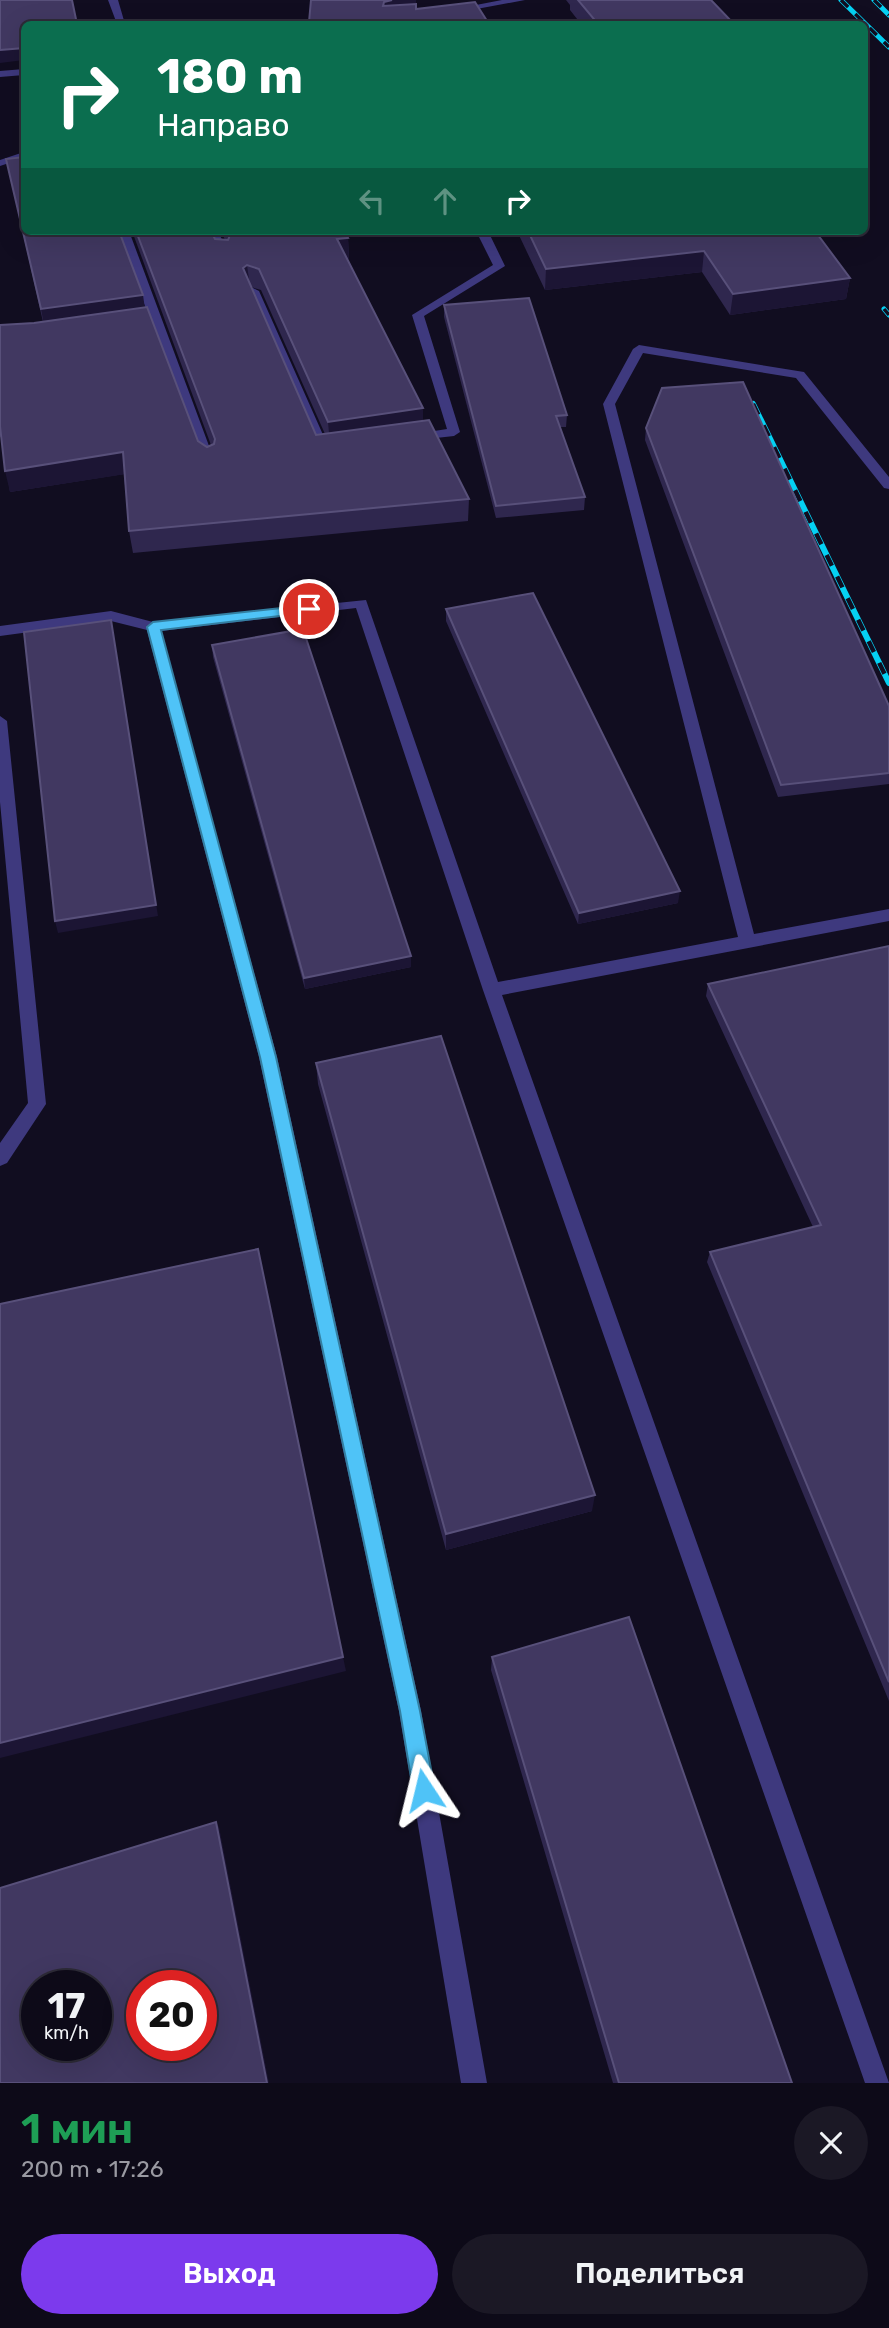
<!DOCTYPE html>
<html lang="ru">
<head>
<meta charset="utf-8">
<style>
  :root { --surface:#0d0a18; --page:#1b1825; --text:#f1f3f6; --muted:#9a9aa2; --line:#2d2b37; --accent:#7c3aed }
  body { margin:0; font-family:Rubik,sans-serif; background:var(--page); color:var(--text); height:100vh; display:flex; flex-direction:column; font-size:26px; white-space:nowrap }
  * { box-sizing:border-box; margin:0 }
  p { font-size:23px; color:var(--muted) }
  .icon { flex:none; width:38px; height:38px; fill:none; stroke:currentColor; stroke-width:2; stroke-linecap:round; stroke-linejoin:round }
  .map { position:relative; height:2083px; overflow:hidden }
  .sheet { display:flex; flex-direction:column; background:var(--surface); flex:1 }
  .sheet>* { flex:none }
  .hud { position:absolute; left:21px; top:21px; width:847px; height:214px; border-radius:10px; box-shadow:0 7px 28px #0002,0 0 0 2px var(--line); background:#0b6e4f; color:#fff; overflow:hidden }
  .speed { position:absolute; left:21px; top:1970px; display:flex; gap:14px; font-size:35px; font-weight:700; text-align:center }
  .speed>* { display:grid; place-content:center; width:91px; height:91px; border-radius:50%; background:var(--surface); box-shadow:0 7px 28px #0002,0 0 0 2px var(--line); line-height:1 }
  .speed small { font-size:18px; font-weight:400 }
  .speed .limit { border:10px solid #d22; background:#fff; color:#111 }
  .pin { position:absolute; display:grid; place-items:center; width:60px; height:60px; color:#fff; margin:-30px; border:4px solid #fff; border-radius:50%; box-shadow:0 2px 7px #0007 }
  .me { position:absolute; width:77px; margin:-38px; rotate:350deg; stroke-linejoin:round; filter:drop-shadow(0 0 5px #0008) }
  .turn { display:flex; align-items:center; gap:24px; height:147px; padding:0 21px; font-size:32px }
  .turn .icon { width:91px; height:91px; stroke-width:2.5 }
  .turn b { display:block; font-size:49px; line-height:60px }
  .lanes { display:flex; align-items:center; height:66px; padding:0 21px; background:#0003; justify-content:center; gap:35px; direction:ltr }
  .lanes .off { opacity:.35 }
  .round { display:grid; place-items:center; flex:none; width:74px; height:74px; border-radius:37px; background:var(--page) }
  .overview { display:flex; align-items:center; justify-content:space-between; height:119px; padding:0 21px }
  h1 { font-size:42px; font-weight:600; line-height:52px; color:#1e9e55 }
  .cta { display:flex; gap:14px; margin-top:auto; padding:14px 21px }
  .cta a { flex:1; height:80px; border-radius:42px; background:var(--accent); color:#fff; font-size:28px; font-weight:600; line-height:80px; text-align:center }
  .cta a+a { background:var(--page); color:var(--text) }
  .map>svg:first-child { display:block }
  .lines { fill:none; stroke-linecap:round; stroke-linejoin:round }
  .minor { fill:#3e397e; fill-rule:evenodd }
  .rail-far1-casing { stroke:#05d1f3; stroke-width:5 }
  .rail-casing { stroke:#05d1f3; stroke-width:6 }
  .rail-far1 { stroke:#110d20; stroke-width:3.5; stroke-dasharray:10; stroke-linecap:butt }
  .rail { stroke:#110d20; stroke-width:4.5; stroke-dasharray:12; stroke-linecap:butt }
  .wall { fill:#2f274e; fill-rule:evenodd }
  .shaded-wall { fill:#1c1534 }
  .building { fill:#413861; stroke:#58507a; stroke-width:2; fill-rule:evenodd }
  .route { fill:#4fc3f7; stroke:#337fa1; stroke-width:2 }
</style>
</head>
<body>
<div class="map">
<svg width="889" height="2083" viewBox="0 0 889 2083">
  <rect width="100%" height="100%" fill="#110d20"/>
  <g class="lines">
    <path class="minor" d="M 108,0 L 118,0 L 125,24 L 117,24 Z
      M 502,0 L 525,0 L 455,13 L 450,10 Z
      M 24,69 L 24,75 L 0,77 L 0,71 Z
      M 24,152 L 24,158 L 0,166 L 0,160 Z
      M 117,231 L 129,231 L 215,462 L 214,465 L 209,466 L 203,462 Z
      M 206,231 L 218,231 L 230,257 L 228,259 L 220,259 Z
      M 476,231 L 488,231 L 505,266 L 424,316 L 460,432 L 454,436 L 409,441 L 409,435 L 447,429 L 412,315 L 493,265 Z
      M 253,288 L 259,291 L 328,446 L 334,450 L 333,453 L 324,455 L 318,451 L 247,291 Z
      M 639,345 L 804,372 L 889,477 L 889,489 L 884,488 L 796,378 L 643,353 L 615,404 L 754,934 L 889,909 L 889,921 L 502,995 L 889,2083 L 865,2083 L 483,990 L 356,608 L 161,631 L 277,1057 L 421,1711 L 487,2083 L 461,2083 L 399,1711 L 259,1057 L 147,630 L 111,621 L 0,636 L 0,626 L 111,611 L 153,622 L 366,600 L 498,982 L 738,937 L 603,404 L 633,349 Z
      M 0,716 L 7,721 L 46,1104 L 7,1163 L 0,1166 L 0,1143 L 28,1103 L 0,802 Z"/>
    <g class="rail-far1-casing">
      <path id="rail-far1" d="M 841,0 L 889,47
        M 874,0 L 889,15
        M 884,309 L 889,315"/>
    </g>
    <g class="rail-casing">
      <path id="rail" d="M 753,404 L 889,683"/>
    </g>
    <use href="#rail-far1" class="rail-far1"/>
    <use href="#rail" class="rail"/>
  </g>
  <path class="wall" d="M 566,0 L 711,0 L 734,24 L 581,24 L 570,10 L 570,5 Z
    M 6,159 L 145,307 L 198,441 L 207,447 L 211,445 L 132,231 L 211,231 L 215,239 L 225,240 L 221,231 L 344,231 L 348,238 L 349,259 L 347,259 L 423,421 L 469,499 L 468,521 L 133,553 L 129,531 L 124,474 L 10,492 L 1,437 L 0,437 L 0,325 L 43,322 ZM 251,287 L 261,290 L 325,434 L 316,435 Z
    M 517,231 L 815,231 L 850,278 L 846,299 L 730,315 L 702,272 L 545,290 Z
    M 444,305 L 567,415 L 566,427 L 560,427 L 585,497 L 584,510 L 496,518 L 444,317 Z
    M 646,428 L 889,706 L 889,784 L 778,797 L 645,440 Z
    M 446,609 L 678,903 L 578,924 L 446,621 Z
    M 212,645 L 411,956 L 411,967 L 305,989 L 213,657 Z
    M 889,946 L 889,1701 L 707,1262 L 710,1252 L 813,1227 L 706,996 L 708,984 Z
    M 316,1063 L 592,1511 L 446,1550 L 318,1084 Z
    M 492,1657 L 792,2083 L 613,2083 L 491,1670 Z"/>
  <path class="shaded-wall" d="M 392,0 L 416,0 L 416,14 L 383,6 L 384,2 Z
    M 24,48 L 24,60 L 0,63 L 0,50 Z
    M 348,238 L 349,259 L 338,260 L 337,239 Z
    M 704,251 L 702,272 L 545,290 L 546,269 Z
    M 247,265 L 250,286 L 243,268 Z
    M 850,278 L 846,299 L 730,315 L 733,294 Z
    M 143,295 L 146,316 L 45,330 L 41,309 Z
    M 423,408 L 423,430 L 330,444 L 328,422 Z
    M 123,452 L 126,474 L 10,492 L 5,471 Z
    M 113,632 L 158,916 L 58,933 L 55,921 Z
    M 680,891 L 678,903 L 578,924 L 579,913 Z
    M 411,956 L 411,967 L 305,989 L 304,978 Z
    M 595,1495 L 592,1511 L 446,1550 L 446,1534 Z
    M 343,1657 L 346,1671 L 0,1758 L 0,1743 Z
    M 216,1822 L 219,1827 L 269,2083 L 267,2083 Z"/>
  <path class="building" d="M 0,0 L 72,0 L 77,24 L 24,24 L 24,48 L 0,50 Z
    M 311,0 L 392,0 L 384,2 L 383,6 L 416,4 L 416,9 L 475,2 L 489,24 L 311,24 L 309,22 Z
    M 578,0 L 711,0 L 734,24 L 598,24 Z
    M 24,157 L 24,231 L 119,231 L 143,295 L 41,309 L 6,159 Z
    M 136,231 L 211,231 L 215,239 L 228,240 L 230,235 L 228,231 L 344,231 L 348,238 L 337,239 L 423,408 L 328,422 L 259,269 L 247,265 L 243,268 L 316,435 L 429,420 L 469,499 L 129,531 L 123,452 L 5,471 L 0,426 L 0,325 L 34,323 L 147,307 L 198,441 L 207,447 L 214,444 L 215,439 Z
    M 528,231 L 815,231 L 850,278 L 733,294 L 704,251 L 546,269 Z
    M 529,298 L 567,415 L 556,416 L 585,497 L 496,506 L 444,305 Z
    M 743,382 L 889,706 L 889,773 L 781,785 L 646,428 L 662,388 Z
    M 533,593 L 680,891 L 579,913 L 446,609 Z
    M 111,620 L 156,905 L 55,921 L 24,632 Z
    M 303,629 L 411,956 L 304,978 L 212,645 Z
    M 889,946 L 889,1682 L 710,1252 L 821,1225 L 708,984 Z
    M 441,1036 L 595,1495 L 446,1534 L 316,1063 Z
    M 258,1249 L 343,1657 L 0,1743 L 0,1304 Z
    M 629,1617 L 792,2083 L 619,2083 L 492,1657 Z
    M 216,1822 L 267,2083 L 0,2083 L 0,1888 ZM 37,1986 L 96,1986 L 96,2046 L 37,2046 ZM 142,1986 L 201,1986 L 201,2046 L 142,2046 Z"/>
  <path class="route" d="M 309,605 L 314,606 L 314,612 L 161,630 L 276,1057 L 420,1711 L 435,1790 L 431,1798 L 424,1801 L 416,1798 L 413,1790 L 400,1711 L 260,1057 L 147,627 L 153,622 Z"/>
</svg>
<div class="speed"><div>17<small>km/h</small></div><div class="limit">20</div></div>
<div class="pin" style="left:309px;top:609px;background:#d93025"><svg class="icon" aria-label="arrive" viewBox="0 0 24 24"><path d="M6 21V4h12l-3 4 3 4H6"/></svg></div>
<svg class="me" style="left:424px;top:1790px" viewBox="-20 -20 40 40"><path d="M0-17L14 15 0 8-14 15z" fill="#4fc3f7" stroke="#fff" stroke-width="4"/></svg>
<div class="hud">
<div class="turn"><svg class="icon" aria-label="right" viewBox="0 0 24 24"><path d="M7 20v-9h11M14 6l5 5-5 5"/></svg><div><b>180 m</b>Направо</div></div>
<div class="lanes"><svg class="icon off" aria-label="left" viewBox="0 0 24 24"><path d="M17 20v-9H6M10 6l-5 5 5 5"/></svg><svg class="icon off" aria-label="ahead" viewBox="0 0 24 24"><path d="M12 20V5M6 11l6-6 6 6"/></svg><svg class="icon" aria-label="right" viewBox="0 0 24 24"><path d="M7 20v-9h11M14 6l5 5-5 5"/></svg></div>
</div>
</div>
<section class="sheet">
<div class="overview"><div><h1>1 мин</h1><p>200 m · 17:26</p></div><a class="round"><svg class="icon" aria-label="close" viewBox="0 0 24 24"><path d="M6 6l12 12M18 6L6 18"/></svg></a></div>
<div class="cta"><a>Выход</a><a>Поделиться</a></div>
</section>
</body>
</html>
